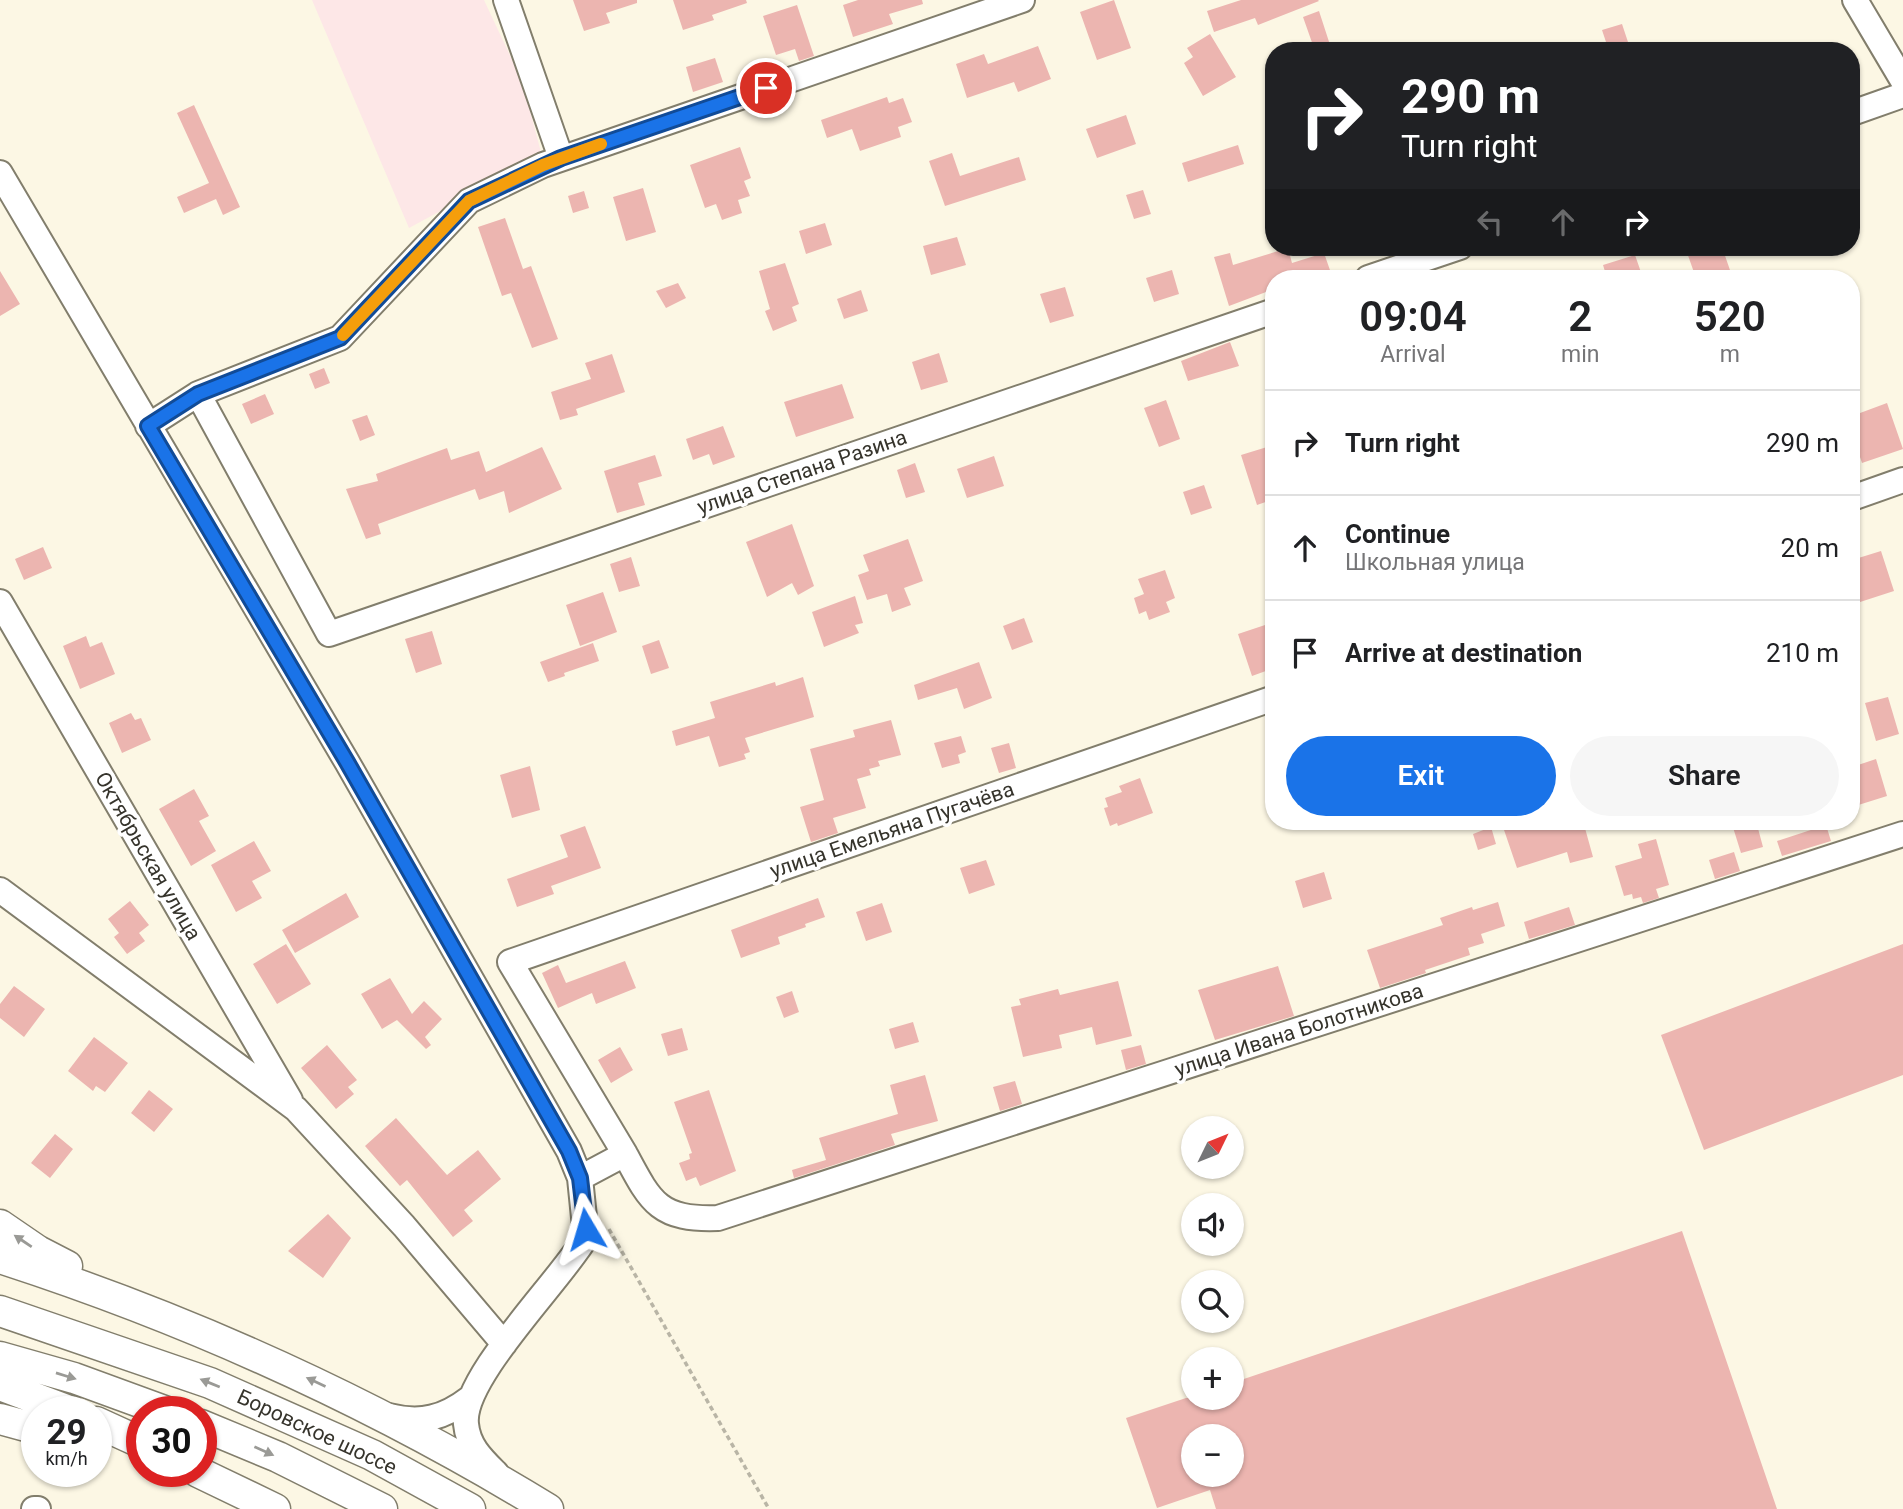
<!DOCTYPE html>
<html lang="en">
<head>
<meta charset="utf-8">
<style>
  :root { --surface:#fff; --page:#f6f6f6; --text:#202124; --muted:#757577; --line:#e0e0e0; --accent:#1a73e8 }
  body { margin:0; font-family:Roboto,sans-serif; background:var(--page); color:var(--text); height:100vh; display:flex; flex-direction:column; font-size:26px; white-space:nowrap }
  * { box-sizing:border-box; margin:0 }
  p { font-size:23px; color:var(--muted) }
  .icon { flex:none; width:38px; height:38px; fill:none; stroke:currentColor; stroke-width:2; stroke-linecap:round; stroke-linejoin:round }
  .map { position:relative; flex:1; overflow:hidden }
  .drawer { position:absolute; left:1265px; top:270px; width:595px; height:560px; display:flex; flex-direction:column; background:var(--surface); border-radius:28px; box-shadow:0 2px 5px #0004 }
  .drawer>* { flex:none }
  .hud { position:absolute; left:1265px; top:42px; width:595px; height:214px; border-radius:28px; box-shadow:0 2px 5px #0004; background:#202124; color:#fff; overflow:hidden }
  .needle { width:46px; rotate:47deg }
  .tools { position:absolute; left:1181px; top:1116px; display:grid; gap:14px }
  .tools a { display:grid; place-items:center; width:63px; height:63px; border-radius:50%; background:var(--surface); box-shadow:0 2px 5px #0004; font-size:35px }
  .speed { position:absolute; left:21px; top:1396px; display:flex; gap:14px; font-size:35px; font-weight:700; text-align:center }
  .speed>* { display:grid; place-content:center; width:91px; height:91px; border-radius:50%; background:var(--surface); box-shadow:0 2px 5px #0004; line-height:1 }
  .speed small { font-size:18px; font-weight:400 }
  .speed .limit { border:10px solid #d22; background:#fff; color:#111 }
  .pin { position:absolute; display:grid; place-items:center; width:60px; height:60px; color:#fff; margin:-30px; border:4px solid #fff; border-radius:50%; box-shadow:0 2px 7px #0007 }
  .me { position:absolute; width:77px; margin:-38px; rotate:353deg; stroke-linejoin:round; filter:drop-shadow(0 0 5px #0008) }
  .turn { display:flex; align-items:center; gap:24px; height:147px; padding:0 21px; font-size:32px }
  .turn .icon { width:91px; height:91px; stroke-width:2.5 }
  .turn b { display:block; font-size:49px; line-height:60px }
  .lanes { display:flex; align-items:center; height:66px; padding:0 21px; background:#0003; justify-content:center; gap:35px; direction:ltr }
  .lanes .off { opacity:.35 }
  .eta { display:flex; justify-content:space-evenly; align-items:center; height:119px; text-align:center }
  .eta b { font-size:42px; font-weight:600; line-height:49px }
  .action { display:flex; gap:14px; margin-top:auto; padding:14px 21px }
  .action a { flex:1; height:80px; border-radius:42px; background:var(--accent); color:#fff; font-size:28px; font-weight:600; line-height:80px; text-align:center }
  .action a+a { background:var(--page); color:var(--text) }
  ul { padding:0; list-style:none }
  li { display:flex; align-items:center; gap:21px; height:105px; padding:0 21px; border-top:2px solid var(--line) }
  li div { flex:1 }
  li b { display:block; font-size:26px }
  li em { font-style:normal }
  .map>svg:first-child { display:block }
  .industrial { fill:#fde7e7 }
  .building { fill:#ecb5b0; fill-rule:evenodd }
  .lines { fill:none; stroke-linecap:round; stroke-linejoin:round }
  .minor-casing { stroke:#827e6c; stroke-width:28 }
  .major-casing { stroke:#827e6c; stroke-width:33 }
  .path { stroke:#b9b5a6; stroke-width:3.5; stroke-dasharray:5 3.5; stroke-linecap:butt }
  .minor { stroke:#fff; stroke-width:24 }
  .major { stroke:#fff; stroke-width:30 }
  .oneway { fill:#9a9a96 }
  .route-casing { stroke:#114b97; stroke-width:18 }
  .route { stroke:#1a73e8; stroke-width:12 }
  .slow { stroke:#f59e0b; stroke-width:12 }
  .labels { text-anchor:middle; stroke-width:7; stroke-linejoin:round; paint-order:stroke }
  .street-label { font-size:21px; fill:#36342c; stroke:#fff }
</style>
</head>
<body>
<div class="map">
<svg width="1903" height="1509" viewBox="0 0 1903 1509">
  <rect width="100%" height="100%" fill="#fcf7e4"/>
  <path class="industrial" d="M 312,0 L 484,0 L 522,81 L 542,156 L 409,228 Z"/>
  <path class="building" d="M 573,0 L 637,0 L 637,3 L 606,13 L 610,23 L 584,31 Z
    M 673,0 L 746,0 L 747,3 L 712,15 L 714,20 L 683,30 Z
    M 858,0 L 922,0 L 923,4 L 889,14 L 893,24 L 853,37 L 843,5 Z
    M 1114,0 L 1131,48 L 1097,60 L 1080,12 Z
    M 1241,0 L 1318,0 L 1319,1 L 1258,25 L 1255,18 L 1214,32 L 1207,11 Z
    M 797,5 L 814,56 L 799,61 L 795,49 L 776,55 L 763,16 Z
    M 1319,11 L 1332,51 L 1315,51 L 1303,17 Z
    M 1622,24 L 1631,51 L 1609,51 L 1602,30 Z
    M 1210,34 L 1236,77 L 1203,96 L 1184,63 L 1193,57 L 1187,48 Z
    M 1038,46 L 1051,79 L 1018,92 L 1014,82 L 967,98 L 956,64 L 984,54 L 988,64 Z
    M 715,58 L 723,82 L 693,92 L 686,67 Z
    M 887,97 L 889,103 L 903,98 L 912,122 L 898,127 L 901,137 L 860,151 L 852,129 L 827,138 L 821,120 Z
    M 194,105 L 240,207 L 223,215 L 216,199 L 184,213 L 177,197 L 209,183 L 177,113 Z
    M 1126,115 L 1136,144 L 1097,158 L 1086,129 Z
    M 1238,145 L 1244,164 L 1188,182 L 1182,163 Z
    M 740,147 L 751,178 L 744,181 L 750,196 L 738,200 L 742,213 L 722,220 L 716,204 L 705,208 L 690,165 Z
    M 952,153 L 960,176 L 1019,157 L 1026,180 L 945,206 L 929,161 Z
    M 643,188 L 656,232 L 626,241 L 613,197 Z
    M 1143,190 L 1151,214 L 1134,219 L 1126,195 Z
    M 584,191 L 589,208 L 573,213 L 568,196 Z
    M 505,218 L 523,269 L 531,266 L 558,339 L 532,348 L 511,293 L 502,296 L 478,227 Z
    M 825,223 L 832,245 L 806,254 L 799,231 Z
    M 957,237 L 966,265 L 931,275 L 923,246 Z
    M 1685,247 L 1722,247 L 1731,273 L 1713,278 L 1696,278 Z
    M 1288,248 L 1292,263 L 1324,253 L 1331,273 L 1317,278 L 1274,278 L 1274,289 L 1229,306 L 1214,257 L 1230,253 L 1233,265 Z
    M 1635,255 L 1643,278 L 1607,278 L 1603,265 Z
    M 785,263 L 799,304 L 792,307 L 797,321 L 773,331 L 765,311 L 770,309 L 759,271 Z
    M 1172,270 L 1179,294 L 1154,302 L 1146,278 Z
    M 0,271 L 20,304 L 0,316 Z
    M 678,283 L 686,298 L 666,308 L 656,291 Z
    M 1065,287 L 1074,316 L 1050,323 L 1040,294 Z
    M 861,290 L 868,311 L 844,319 L 837,299 Z
    M 1230,342 L 1239,366 L 1188,381 L 1181,361 Z
    M 939,353 L 948,382 L 921,390 L 912,362 Z
    M 612,354 L 625,392 L 576,409 L 578,415 L 560,420 L 551,392 L 591,379 L 585,363 Z
    M 324,368 L 330,383 L 315,389 L 309,374 Z
    M 842,384 L 854,418 L 796,437 L 784,402 Z
    M 265,394 L 274,414 L 251,424 L 242,404 Z
    M 1166,400 L 1180,439 L 1159,447 L 1144,408 Z
    M 1887,403 L 1903,449 L 1862,463 L 1852,433 L 1852,416 Z
    M 367,415 L 375,435 L 360,441 L 352,420 Z
    M 723,426 L 735,457 L 713,465 L 709,454 L 693,460 L 686,439 Z
    M 1274,445 L 1274,499 L 1257,505 L 1241,455 Z
    M 542,447 L 562,489 L 509,513 L 504,491 L 479,500 L 475,489 L 378,524 L 381,534 L 366,539 L 346,489 L 378,481 L 376,474 L 447,448 L 451,460 L 479,451 L 486,472 Z
    M 655,455 L 662,476 L 638,483 L 645,505 L 617,513 L 604,471 Z
    M 994,456 L 1004,486 L 967,498 L 957,469 Z
    M 915,463 L 925,492 L 906,498 L 897,470 Z
    M 1204,485 L 1212,508 L 1191,515 L 1183,492 Z
    M 792,524 L 814,586 L 798,595 L 792,583 L 767,597 L 746,542 Z
    M 908,539 L 923,581 L 904,588 L 911,605 L 892,612 L 887,594 L 867,600 L 858,575 L 869,571 L 863,555 Z
    M 43,547 L 52,568 L 24,580 L 15,559 Z
    M 1881,551 L 1894,591 L 1857,603 L 1852,585 L 1852,560 Z
    M 631,557 L 640,586 L 619,592 L 610,564 Z
    M 1165,570 L 1175,598 L 1166,602 L 1170,612 L 1149,620 L 1146,611 L 1139,614 L 1134,598 L 1144,594 L 1138,579 Z
    M 603,592 L 617,632 L 580,646 L 566,605 Z
    M 855,596 L 863,623 L 855,625 L 859,633 L 824,647 L 812,612 Z
    M 1024,618 L 1033,642 L 1012,650 L 1003,626 Z
    M 1265,625 L 1274,650 L 1274,668 L 1252,676 L 1238,634 Z
    M 432,631 L 442,664 L 416,673 L 405,639 Z
    M 86,636 L 90,647 L 102,642 L 115,674 L 80,689 L 63,646 Z
    M 659,640 L 669,668 L 651,674 L 642,646 Z
    M 593,643 L 599,661 L 564,673 L 565,676 L 548,682 L 540,662 Z
    M 979,662 L 992,698 L 964,709 L 957,688 L 918,700 L 914,685 Z
    M 803,677 L 814,717 L 745,738 L 750,752 L 744,754 L 746,759 L 719,767 L 709,736 L 676,746 L 672,731 L 715,718 L 710,702 L 775,682 L 776,686 Z
    M 1888,697 L 1899,734 L 1876,741 L 1865,703 Z
    M 131,713 L 135,720 L 141,718 L 151,740 L 122,753 L 109,723 Z
    M 891,720 L 901,755 L 878,761 L 880,766 L 869,769 L 871,775 L 857,779 L 866,808 L 833,818 L 838,833 L 811,842 L 800,807 L 824,800 L 810,749 L 855,737 L 853,730 Z
    M 961,736 L 966,752 L 958,755 L 960,763 L 942,768 L 934,743 Z
    M 1009,743 L 1016,768 L 999,773 L 991,748 Z
    M 1876,759 L 1887,796 L 1852,807 L 1852,767 Z
    M 530,766 L 540,810 L 512,818 L 500,775 Z
    M 1140,778 L 1153,813 L 1118,826 L 1117,823 L 1110,826 L 1104,808 L 1108,807 L 1105,798 L 1122,792 L 1119,786 Z
    M 194,789 L 209,816 L 199,821 L 216,851 L 191,866 L 159,809 Z
    M 1524,821 L 1583,821 L 1593,857 L 1570,863 L 1567,852 L 1517,868 L 1503,827 Z
    M 1731,821 L 1756,821 L 1763,847 L 1741,853 Z
    M 1826,825 L 1831,841 L 1782,856 L 1777,841 Z
    M 585,826 L 601,868 L 551,886 L 554,894 L 517,907 L 507,879 L 568,857 L 560,835 Z
    M 1491,827 L 1496,844 L 1478,850 L 1473,834 Z
    M 1656,839 L 1669,885 L 1656,889 L 1659,898 L 1643,903 L 1641,897 L 1633,899 L 1632,894 L 1624,896 L 1615,866 L 1642,858 L 1638,844 Z
    M 254,841 L 271,871 L 252,881 L 262,898 L 236,912 L 211,865 Z
    M 1734,852 L 1740,871 L 1715,879 L 1709,860 Z
    M 986,860 L 995,885 L 969,894 L 960,868 Z
    M 1324,872 L 1332,899 L 1303,908 L 1295,881 Z
    M 346,893 L 359,917 L 295,953 L 282,930 Z
    M 818,898 L 825,917 L 805,924 L 806,927 L 778,937 L 780,944 L 741,958 L 731,930 Z
    M 130,901 L 149,925 L 139,933 L 145,941 L 127,954 L 114,937 L 119,933 L 108,919 Z
    M 1498,902 L 1505,926 L 1481,934 L 1484,943 L 1468,948 L 1470,955 L 1425,970 L 1426,973 L 1380,988 L 1367,950 L 1443,925 L 1440,918 L 1472,907 L 1473,910 Z
    M 882,903 L 892,932 L 866,941 L 856,912 Z
    M 1569,907 L 1575,925 L 1529,939 L 1524,922 Z
    M 286,944 L 311,984 L 277,1004 L 253,964 Z
    M 1903,944 L 1903,1075 L 1704,1150 L 1661,1035 Z
    M 625,961 L 636,988 L 596,1004 L 592,993 L 558,1008 L 542,973 L 558,965 L 566,983 Z
    M 1278,966 L 1294,1016 L 1215,1040 L 1198,990 Z
    M 390,978 L 412,1014 L 424,1001 L 442,1019 L 425,1037 L 431,1045 L 426,1049 L 397,1020 L 382,1029 L 361,994 Z
    M 1118,981 L 1132,1036 L 1096,1045 L 1092,1027 L 1059,1035 L 1062,1048 L 1023,1057 L 1011,1007 L 1021,1005 L 1019,999 L 1058,989 L 1060,995 Z
    M 14,986 L 45,1009 L 24,1037 L 0,1018 L 0,1004 Z
    M 792,991 L 799,1012 L 784,1018 L 776,997 Z
    M 913,1022 L 919,1042 L 895,1049 L 889,1029 Z
    M 682,1028 L 688,1050 L 668,1056 L 661,1034 Z
    M 94,1037 L 128,1063 L 105,1092 L 96,1086 L 93,1091 L 68,1071 Z
    M 327,1045 L 357,1080 L 348,1087 L 354,1094 L 336,1109 L 301,1068 Z
    M 1141,1045 L 1146,1064 L 1126,1070 L 1121,1050 Z
    M 620,1047 L 633,1070 L 611,1083 L 598,1060 Z
    M 925,1075 L 938,1121 L 891,1134 L 895,1145 L 794,1178 L 792,1170 L 826,1160 L 819,1138 L 898,1114 L 890,1085 Z
    M 1015,1081 L 1022,1104 L 1000,1111 L 993,1087 Z
    M 149,1090 L 173,1109 L 154,1132 L 131,1113 Z
    M 709,1090 L 736,1171 L 700,1186 L 696,1177 L 686,1181 L 679,1163 L 690,1159 L 689,1154 L 692,1153 L 674,1102 Z
    M 396,1118 L 447,1175 L 478,1150 L 501,1179 L 464,1210 L 473,1221 L 453,1237 L 407,1180 L 400,1186 L 365,1146 Z
    M 55,1134 L 73,1149 L 50,1178 L 31,1163 Z
    M 328,1214 L 351,1238 L 323,1278 L 288,1251 Z
    M 1682,1231 L 1777,1509 L 1216,1509 L 1210,1490 L 1157,1508 L 1126,1418 L 1186,1398 L 1232,1398 L 1232,1383 ZM 1194,1437 L 1232,1437 L 1232,1475 L 1194,1475 Z"/>
  <g class="lines">
    <g class="minor-casing">
      <path id="minor" d="M 506,0 L 561,158
        M 1855,0 L 1903,81
        M 1852,113 L 1903,95
        M 0,173 L 347,762 L 569,1151 L 580,1178 L 586,1237 C 561,1280 461,1378 466,1424 C 468,1446 482,1459 496,1473
        M 1368,278 L 1460,247
        M 198,394 L 340,338 L 469,201 L 543,165 L 1022,0
        M 148,426 L 198,394 L 329,634 L 1274,311
        M 1852,498 L 1903,480
        M 0,602 L 290,1100
        M 0,890 L 296,1109 L 404,1226 L 504,1344
        M 625,1154 L 510,962 L 1274,698
        M 580,1178 L 625,1154 C 651,1203 659,1220 718,1218 L 1903,834
        M 389,1416 C 421,1424 444,1418 470,1398
        M 34,1509 L 38,1509"/>
    </g>
    <g class="major-casing">
      <path id="major" d="M 0,1225 L 38,1251 L 67,1266
        M 0,1258 C 192,1320 376,1404 548,1509
        M 0,1311 L 210,1383 L 372,1455 L 470,1509
        M 0,1357 L 74,1378 L 167,1412
        M 0,1385 L 72,1412
        M 0,1419 L 37,1429
        M 96,1422 L 142,1443
        M 201,1425 L 278,1457 L 382,1509
        M 198,1472 L 275,1509"/>
    </g>
    <path class="path" d="M 609,1229 L 769,1509"/>
    <use href="#minor" class="minor"/>
    <use href="#major" class="major"/>
  </g>
  <defs><path id="oneway-solid" d="M-6-.8H1V-3.2L6.5 0L1 3.2V.8H-6Z" transform="scale(1.75)"/></defs>
  <g class="oneway">
    <use href="#oneway-solid" transform="translate(23 1241) rotate(-146)"/>
    <use href="#oneway-solid" transform="translate(66 1376) rotate(17)"/>
    <use href="#oneway-solid" transform="translate(316 1382) rotate(-155)"/>
    <use href="#oneway-solid" transform="translate(210 1383) rotate(-158)"/>
    <use href="#oneway-solid" transform="translate(264 1451) rotate(24)"/>
  </g>
  <g class="lines">
    <g class="route-casing">
      <path id="route" d="M 586,1229 L 580,1178 L 569,1151 L 347,762 L 148,426 L 198,394 L 340,338 L 469,201 L 561,158 L 766,88"/>
    </g>
    <use href="#route" class="route"/>
    <path class="slow" d="M 343,335 L 469,201 L 543,165 L 601,144"/>
  </g>
  <g class="labels">
    <g class="street-label">
      <text transform="translate(802 472) rotate(-19)" y="7">улица Степана Разина</text>
      <text transform="translate(892 830) rotate(-19)" y="7">улица Емельяна Пугачёва</text>
      <text transform="translate(148 856) rotate(60)" y="7">Октябрьская улица</text>
      <text transform="translate(1299 1030) rotate(-18)" y="7">улица Ивана Болотникова</text>
      <text transform="translate(317 1432) rotate(25)" y="7">Боровское шоссе</text>
    </g>
  </g>
</svg>
<div class="tools">
<a><svg class="needle" viewBox="-14 -14 28 28"><path d="M0-13l5 13h-10z" fill="#e53935"/><path d="M0 13l5-13h-10z" fill="#757577"/></svg></a>
<a><svg class="icon" aria-label="sound" viewBox="0 0 24 24"><path d="M4 9h4l5-4v14l-5-4H4zM17 9q2 3 0 6"/></svg></a>
<a><svg class="icon" aria-label="search" viewBox="0 0 24 24"><circle cx="10" cy="10" r="6"/><path d="M15 15l6 6"/></svg></a>
<a>+</a>
<a>−</a>
</div>
<div class="speed"><div>29<small>km/h</small></div><div class="limit">30</div></div>
<div class="pin" style="left:766px;top:88px;background:#d93025"><svg class="icon" aria-label="arrive" viewBox="0 0 24 24"><path d="M6 21V4h12l-3 4 3 4H6"/></svg></div>
<svg class="me" style="left:586px;top:1229px" viewBox="-20 -20 40 40"><path d="M0-17L14 15 0 8-14 15z" fill="#1a73e8" stroke="#fff" stroke-width="4"/></svg>
<div class="hud">
<div class="turn"><svg class="icon" aria-label="right" viewBox="0 0 24 24"><path d="M7 20v-9h11M14 6l5 5-5 5"/></svg><div><b>290 m</b>Turn right</div></div>
<div class="lanes"><svg class="icon off" aria-label="left" viewBox="0 0 24 24"><path d="M17 20v-9H6M10 6l-5 5 5 5"/></svg><svg class="icon off" aria-label="ahead" viewBox="0 0 24 24"><path d="M12 20V5M6 11l6-6 6 6"/></svg><svg class="icon" aria-label="right" viewBox="0 0 24 24"><path d="M7 20v-9h11M14 6l5 5-5 5"/></svg></div>
</div>
<section class="drawer">
<div class="eta">
<div><b>09:04</b><p>Arrival</p></div>
<div><b>2</b><p>min</p></div>
<div><b>520</b><p>m</p></div>
</div>
<ul>
<li><svg class="icon" aria-label="right" viewBox="0 0 24 24"><path d="M7 20v-9h11M14 6l5 5-5 5"/></svg><div><b>Turn right</b></div><em>290 m</em></li>
<li><svg class="icon" aria-label="ahead" viewBox="0 0 24 24"><path d="M12 20V5M6 11l6-6 6 6"/></svg><div><b>Continue</b><p>Школьная улица</p></div><em>20 m</em></li>
<li><svg class="icon" aria-label="arrive" viewBox="0 0 24 24"><path d="M6 21V4h12l-3 4 3 4H6"/></svg><div><b>Arrive at destination</b></div><em>210 m</em></li>
</ul>
<div class="action"><a>Exit</a><a>Share</a></div>
</section>
</div>
</body>
</html>
